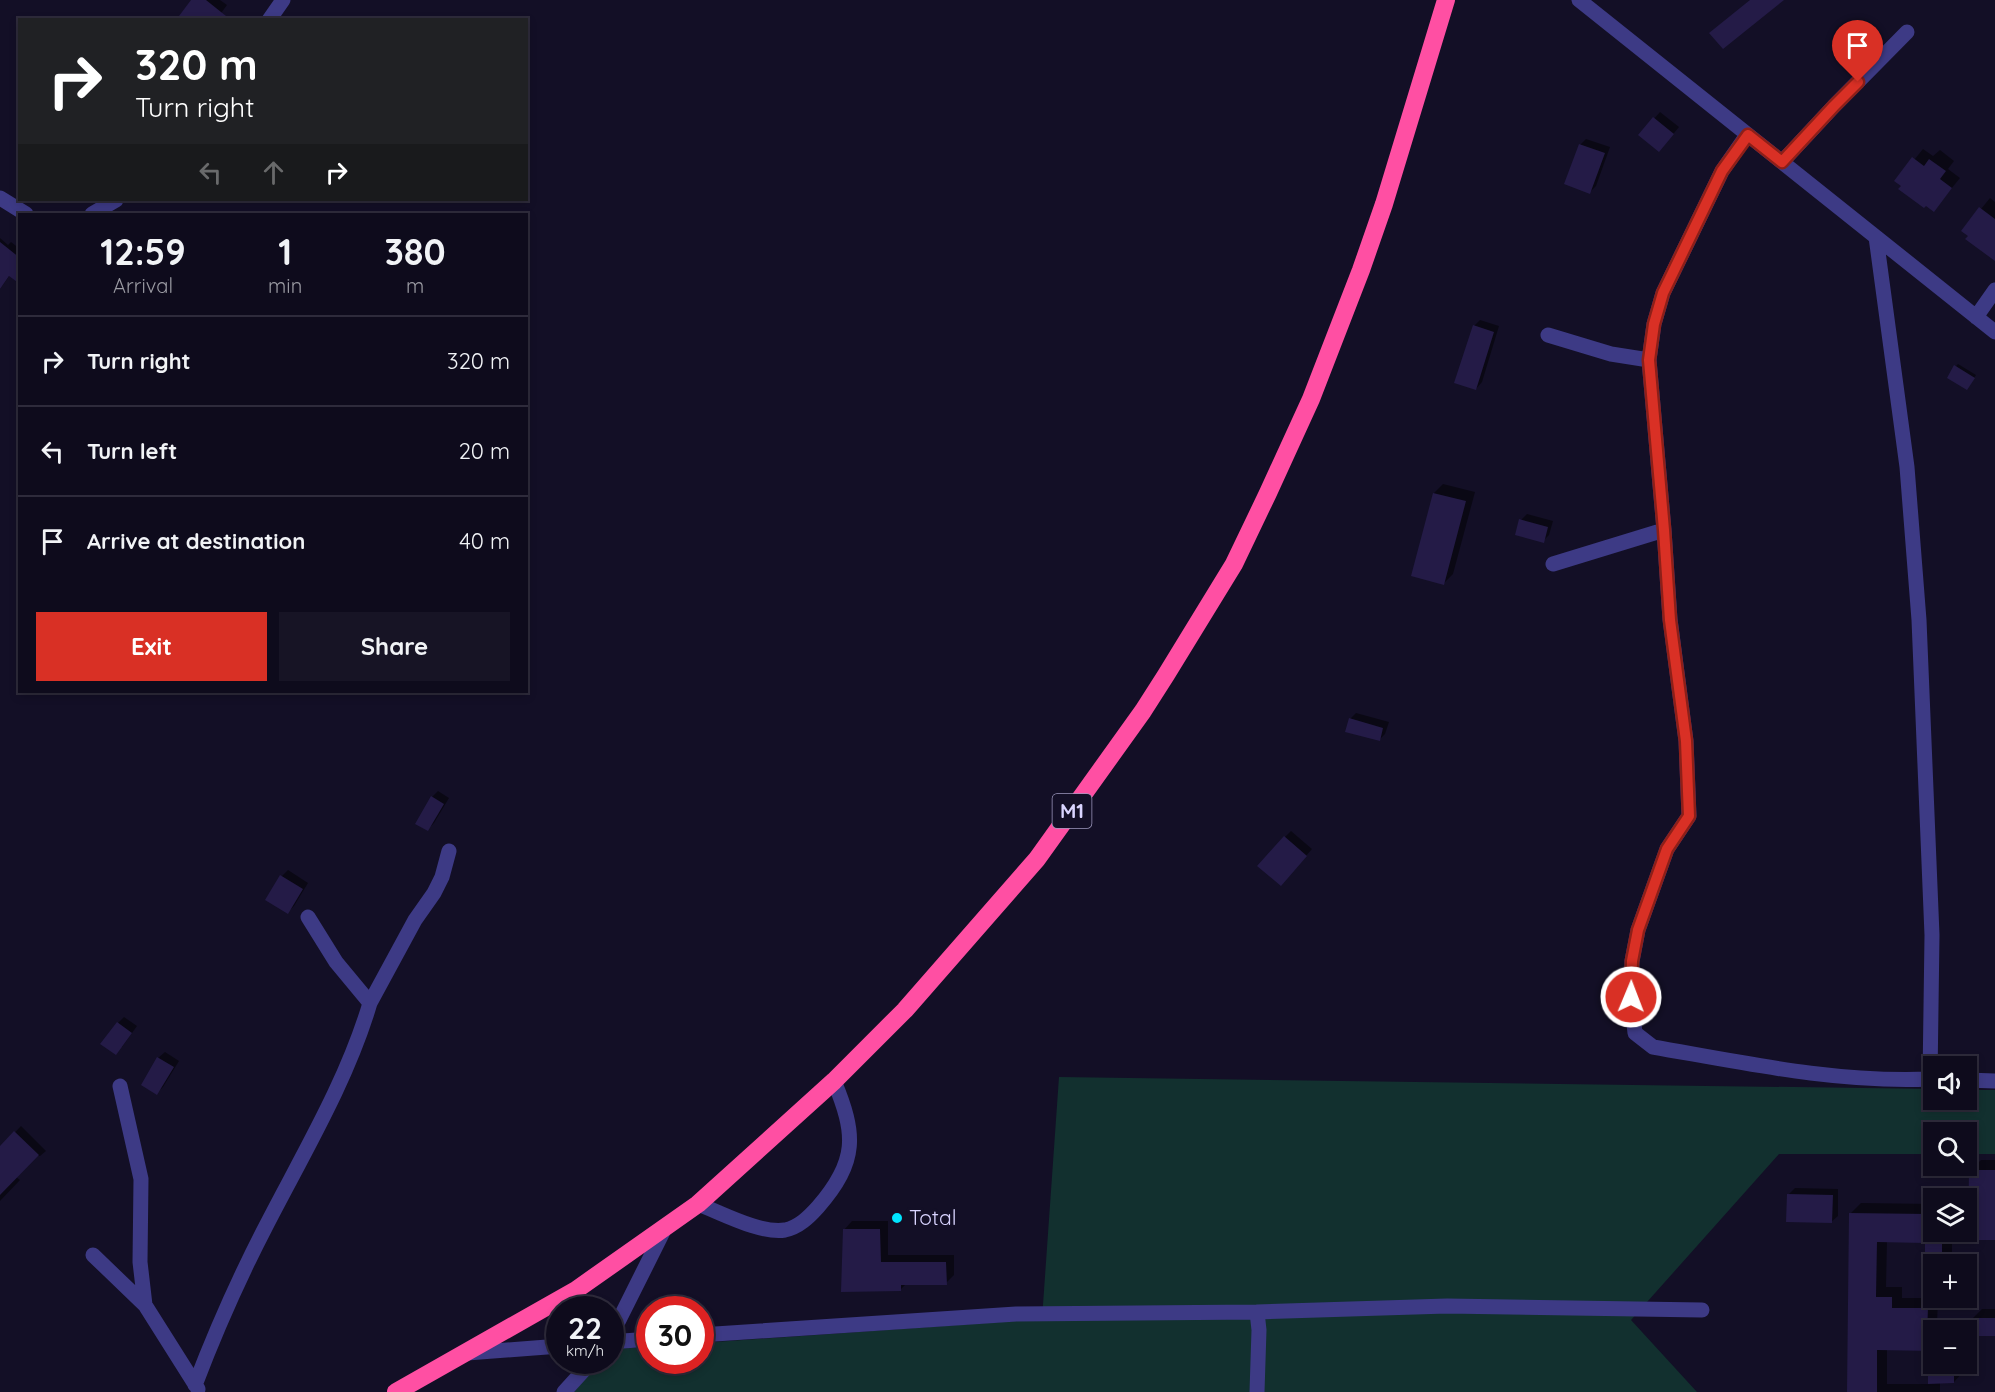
<!DOCTYPE html>
<html lang="en">
<head>
<meta charset="utf-8">
<style>
  :root { --surface:#0e0b1c; --page:#171425; --text:#f1f3f6; --muted:#9b9ba3; --line:#2e2b3b; --accent:#d93025 }
  body { margin:0; font-family:Quicksand,sans-serif; background:var(--page); color:var(--text); height:100vh; display:flex; flex-direction:column; font-size:22px; white-space:nowrap }
  * { box-sizing:border-box; margin:0 }
  p { font-size:20px; color:var(--muted) }
  .icon { flex:none; width:33px; height:33px; fill:none; stroke:currentColor; stroke-width:2; stroke-linecap:round; stroke-linejoin:round }
  .map { position:relative; flex:1; overflow:hidden }
  .panel { position:absolute; left:18px; top:213px; width:510px; height:480px; display:flex; flex-direction:column; background:var(--surface); border-radius:0px; box-shadow:0 3px 9px #0003,0 0 0 2px var(--line) }
  .panel>* { flex:none }
  .guide { position:absolute; left:18px; top:18px; width:510px; height:183px; border-radius:0px; box-shadow:0 3px 9px #0003,0 0 0 2px var(--line); background:#202124; color:#fff; overflow:hidden }
  .tools { position:absolute; left:1923px; top:1056px; display:grid; gap:12px }
  .tools a { display:grid; place-items:center; width:54px; height:54px; border-radius:0px; background:var(--surface); box-shadow:0 3px 9px #0003,0 0 0 2px var(--line); font-size:30px }
  .speed { position:absolute; left:546px; top:1296px; display:flex; gap:12px; font-size:30px; font-weight:700; text-align:center }
  .speed>* { display:grid; place-content:center; width:78px; height:78px; border-radius:50%; background:var(--surface); box-shadow:0 3px 9px #0003,0 0 0 2px var(--line); line-height:1 }
  .speed small { font-size:15px; font-weight:400 }
  .speed .limit { border:9px solid #d22; background:#fff; color:#111 }
  .pin { position:absolute; display:grid; place-items:center; width:51px; height:51px; color:#fff; margin:-62px -26px; border-radius:50% 50% 50% 0; rotate:-45deg; box-shadow:0 0 6px #0007 }
  .pin .icon { rotate:45deg }
  .me { position:absolute; width:66px; margin:-33px; rotate:1deg; stroke-linejoin:round; filter:drop-shadow(0 0 4px #0008) }
  .turn { display:flex; align-items:center; gap:21px; height:126px; padding:0 18px; font-size:27px }
  .turn .icon { width:78px; height:78px; stroke-width:2.5 }
  .turn b { display:block; font-size:42px; line-height:51px }
  .lanes { display:flex; align-items:center; height:57px; padding:0 18px; background:#0003; justify-content:center; gap:30px; direction:ltr }
  .lanes .off { opacity:.35 }
  .eta { display:flex; justify-content:space-evenly; align-items:center; height:102px; text-align:center }
  .eta b { font-size:36px; font-weight:700; line-height:42px }
  .button { display:flex; gap:12px; margin-top:auto; padding:12px 18px }
  .button a { flex:1; height:69px; border-radius:0px; background:var(--accent); color:#fff; font-size:24px; font-weight:700; line-height:69px; text-align:center }
  .button a+a { background:var(--page); color:var(--text) }
  ul { padding:0; list-style:none }
  li { display:flex; align-items:center; gap:18px; height:90px; padding:0 18px; border-top:2px solid var(--line) }
  li div { flex:1 }
  li b { display:block; font-size:22px }
  li em { font-style:normal }
  .map>svg:first-child { display:block }
  .green { fill:#12302f }
  .shadow { fill:#0007; fill-rule:evenodd }
  .building { fill:#241b47 }
  .lines { fill:none; stroke-linecap:round; stroke-linejoin:round }
  .minor { stroke:#3d3a85; stroke-width:15 }
  .highway { stroke:#ff4fa3; stroke-width:18 }
  .route-casing { stroke:#8d1f18; stroke-width:15 }
  .route { stroke:#d93025; stroke-width:10 }
  .poi-dot { fill:#00e5ff; stroke:#130f26; stroke-width:2 }
  .labels { text-anchor:middle; stroke-width:6; stroke-linejoin:round; paint-order:stroke }
  .shield { fill:#130f26; stroke:#9e99be; stroke-width:1.5 }
  .shield-label { font-size:20px; font-weight:bold; fill:#d9d4ff }
  .poi-label { font-size:21px; fill:#d9d4ff; stroke:#130f26; text-anchor:start }
</style>
</head>
<body>
<div class="map">
<svg width="1995" height="1392" viewBox="0 0 1995 1392">
  <rect width="100%" height="100%" fill="#130f26"/>
  <path class="green" d="M 1059,1077 L 1933,1089 L 1934,1100 L 1966,1100 L 1967,1090 L 1995,1090 L 1995,1154 L 1967,1154 L 1966,1132 L 1934,1132 L 1933,1154 L 1779,1154 L 1631,1320 L 1697,1392 L 574,1392 L 600,1361 L 610,1360 L 611,1349 L 649,1347 L 650,1360 L 700,1360 L 701,1343 L 1042,1319 Z"/>
  <path class="shadow" d="M 193,0 L 220,0 L 227,5 L 216,20 Z
    M 1660,112 L 1679,127 L 1665,144 L 1640,135 Z
    M 1586,139 L 1610,147 L 1596,186 L 1590,192 L 1580,145 Z
    M 1923,149 L 1933,156 L 1940,150 L 1954,161 L 1948,169 L 1960,178 L 1934,210 L 1897,181 Z
    M 1990,198 L 1995,202 L 1995,255 L 1963,231 Z
    M 0,238 L 8,245 L 11,242 L 20,249 L 20,274 L 10,275 L 0,289 Z
    M 1480,320 L 1499,326 L 1482,382 L 1476,389 L 1474,326 Z
    M 1958,364 L 1976,375 L 1969,386 L 1956,366 Z
    M 1443,484 L 1475,492 L 1453,574 L 1444,583 L 1434,493 Z
    M 1527,514 L 1553,521 L 1549,535 L 1543,541 L 1521,520 Z
    M 1356,713 L 1389,722 L 1385,734 L 1379,740 L 1350,719 Z
    M 438,791 L 449,798 L 434,823 L 428,829 L 432,797 Z
    M 1291,831 L 1312,849 L 1287,878 L 1285,837 Z
    M 288,870 L 308,883 L 294,906 L 288,912 L 282,876 Z
    M 124,1017 L 137,1026 L 122,1047 L 118,1023 Z
    M 165,1052 L 179,1061 L 163,1087 L 157,1093 L 158,1058 Z
    M 21,1126 L 46,1151 L 40,1156 L 36,1156 L 16,1177 L 20,1180 L 0,1201 L 0,1148 Z
    M 1981,1160 L 1995,1160 L 1995,1239 L 1980,1238 L 1977,1242 L 1952,1242 L 1952,1264 L 1934,1264 L 1934,1298 L 1938,1298 L 1937,1324 L 1964,1324 L 1964,1330 L 1934,1330 L 1934,1364 L 1964,1364 L 1964,1371 L 1954,1382 L 1940,1382 L 1940,1392 L 1849,1392 L 1850,1214 L 1861,1203 L 1934,1204 L 1934,1232 L 1966,1232 L 1966,1210 L 1970,1209 L 1970,1171 ZM 1887,1241 L 1926,1241 L 1926,1298 L 1902,1298 L 1902,1287 L 1886,1287 ZM 1887,1349 L 1929,1349 L 1929,1384 L 1887,1384 Z
    M 1795,1188 L 1838,1189 L 1838,1216 L 1831,1222 L 1789,1194 Z
    M 852,1221 L 888,1221 L 888,1255 L 954,1255 L 954,1275 L 946,1283 L 906,1284 L 901,1289 L 844,1230 Z
    M 1982,1309 L 1995,1309 L 1995,1334 L 1972,1319 Z"/>
  <path class="building" d="M 191,0 L 206,0 L 231,20 L 176,20 Z
    M 1750,0 L 1784,0 L 1723,49 L 1709,33 Z
    M 1653,117 L 1674,134 L 1659,152 L 1638,135 Z
    M 1579,144 L 1605,153 L 1590,194 L 1564,184 Z
    M 1912,157 L 1924,166 L 1929,159 L 1946,171 L 1940,179 L 1952,188 L 1934,212 L 1926,206 L 1924,208 L 1898,189 L 1901,186 L 1894,181 Z
    M 1979,207 L 1995,219 L 1995,261 L 1965,239 L 1968,236 L 1961,231 Z
    M 0,242 L 20,258 L 20,284 L 9,276 L 0,289 Z
    M 1473,325 L 1494,332 L 1476,390 L 1454,383 Z
    M 1954,365 L 1975,378 L 1967,390 L 1947,378 Z
    M 1433,493 L 1466,501 L 1444,585 L 1411,576 Z
    M 1519,519 L 1548,527 L 1544,543 L 1515,535 Z
    M 1349,718 L 1383,728 L 1380,741 L 1345,732 Z
    M 431,796 L 444,804 L 428,831 L 415,824 Z
    M 1284,836 L 1307,856 L 1281,886 L 1257,866 Z
    M 280,875 L 303,889 L 288,914 L 265,900 Z
    M 117,1022 L 132,1033 L 116,1055 L 100,1044 Z
    M 157,1057 L 174,1067 L 157,1095 L 141,1085 Z
    M 14,1131 L 39,1155 L 0,1195 L 0,1146 Z
    M 1969,1170 L 1995,1170 L 1995,1240 L 1968,1240 Z
    M 1787,1194 L 1833,1195 L 1832,1223 L 1786,1222 Z
    M 1849,1213 L 1928,1214 L 1927,1232 L 1942,1232 L 1942,1264 L 1925,1264 L 1925,1243 L 1877,1242 L 1876,1297 L 1892,1297 L 1892,1308 L 1928,1308 L 1927,1334 L 1934,1334 L 1934,1351 L 1877,1350 L 1877,1392 L 1847,1392 Z
    M 843,1229 L 880,1229 L 881,1262 L 946,1262 L 947,1285 L 901,1285 L 901,1291 L 841,1292 Z
    M 1971,1318 L 1995,1318 L 1995,1336 L 1971,1336 Z
    M 1928,1364 L 1954,1364 L 1954,1383 L 1928,1384 Z"/>
  <g class="lines">
    <path class="minor" d="M 1579,0 L 1995,332
      M 269,20 L 283,0
      M 1782,162 L 1834,106 L 1907,32
      M 0,198 L 26,214
      M 92,214 L 116,200
      M 1976,317 L 1995,290
      M 1548,335 L 1611,354 L 1649,360 L 1654,324 L 1663,293 L 1722,171 L 1747,135
      M 1649,360 L 1664,530 L 1670,619 L 1686,741 L 1689,816 L 1667,849 L 1638,930 L 1632,961 L 1631,997 L 1635,1033 L 1653,1047 C 1745,1063 1837,1083 1930,1079 L 1932,935 L 1919,620 L 1907,467 L 1876,237
      M 1553,564 L 1664,530
      M 370,1003 L 415,920 L 434,893 L 442,877 L 449,851
      M 1966,1080 L 1995,1081
      M 120,1086 L 141,1179 L 140,1262 L 145,1305
      M 698,1204 C 722,1213 760,1234 785,1230 C 799,1227 809,1217 818,1207 C 858,1161 856,1134 834,1081
      M 93,1255 L 145,1305 L 198,1389
      M 1257,1312 L 1447,1306 L 1702,1310
      M 700,1335 L 1016,1314 L 1257,1312 L 1259,1330 L 1257,1392
      M 610,1338 L 666,1226
      M 610,1342 L 650,1339
      M 467,1353 L 560,1346
      M 195,1385 C 216,1330 239,1278 266,1226 C 303,1154 347,1081 370,1003 L 336,962 L 308,917
      M 564,1392 L 593,1360"/>
    <path class="highway" d="M 396,1392 L 576,1290 L 698,1204 L 834,1081 L 905,1010 L 1037,859 L 1143,711 L 1166,675 L 1234,564 L 1268,493 L 1311,399 L 1361,270 L 1384,204 L 1446,0"/>
  </g>
  <g class="lines">
    <g class="route-casing">
      <path id="route" d="M 1631,997 L 1632,961 L 1638,930 L 1667,849 L 1689,816 L 1686,741 L 1670,620 L 1664,530 L 1649,360 L 1654,324 L 1663,293 L 1722,171 L 1748,135 L 1782,162 L 1834,106 L 1858,82"/>
    </g>
    <use href="#route" class="route"/>
  </g>
  <circle class="poi-dot" cx="897" cy="1218" r="6"/>
  <g class="labels">
    <rect class="shield" x="1052.5" y="794" width="39" height="34" rx="4.5"/>
    <g class="shield-label">
      <text x="1072" y="818">M1</text>
    </g>
    <g class="poi-label">
      <text x="909" y="1225">Total</text>
    </g>
  </g>
</svg>
<div class="tools">
<a><svg class="icon" aria-label="sound" viewBox="0 0 24 24"><path d="M4 9h4l5-4v14l-5-4H4zM17 9q2 3 0 6"/></svg></a>
<a><svg class="icon" aria-label="search" viewBox="0 0 24 24"><circle cx="10" cy="10" r="6"/><path d="M15 15l6 6"/></svg></a>
<a><svg class="icon" aria-label="layers" viewBox="0 0 24 24"><path d="M12 4l9 5-9 5-9-5zM3 14l9 5 9-5"/></svg></a>
<a>+</a>
<a>−</a>
</div>
<div class="speed"><div>22<small>km/h</small></div><div class="limit">30</div></div>
<div class="pin" style="left:1858px;top:82px;background:#d93025"><svg class="icon" aria-label="arrive" viewBox="0 0 24 24"><path d="M6 21V4h12l-3 4 3 4H6"/></svg></div>
<svg class="me" style="left:1631px;top:997px" viewBox="-20 -20 40 40"><circle r="17" fill="#d93025" stroke="#fff" stroke-width="3"/><path d="M0-11L8 9 0 5-8 9z" fill="#fff"/></svg>
<div class="guide">
<div class="turn"><svg class="icon" aria-label="right" viewBox="0 0 24 24"><path d="M7 20v-9h11M14 6l5 5-5 5"/></svg><div><b>320 m</b>Turn right</div></div>
<div class="lanes"><svg class="icon off" aria-label="left" viewBox="0 0 24 24"><path d="M17 20v-9H6M10 6l-5 5 5 5"/></svg><svg class="icon off" aria-label="ahead" viewBox="0 0 24 24"><path d="M12 20V5M6 11l6-6 6 6"/></svg><svg class="icon" aria-label="right" viewBox="0 0 24 24"><path d="M7 20v-9h11M14 6l5 5-5 5"/></svg></div>
</div>
<section class="panel">
<div class="eta">
<div><b>12:59</b><p>Arrival</p></div>
<div><b>1</b><p>min</p></div>
<div><b>380</b><p>m</p></div>
</div>
<ul>
<li><svg class="icon" aria-label="right" viewBox="0 0 24 24"><path d="M7 20v-9h11M14 6l5 5-5 5"/></svg><div><b>Turn right</b></div><em>320 m</em></li>
<li><svg class="icon" aria-label="left" viewBox="0 0 24 24"><path d="M17 20v-9H6M10 6l-5 5 5 5"/></svg><div><b>Turn left</b></div><em>20 m</em></li>
<li><svg class="icon" aria-label="arrive" viewBox="0 0 24 24"><path d="M6 21V4h12l-3 4 3 4H6"/></svg><div><b>Arrive at destination</b></div><em>40 m</em></li>
</ul>
<div class="button"><a>Exit</a><a>Share</a></div>
</section>
</div>
</body>
</html>
